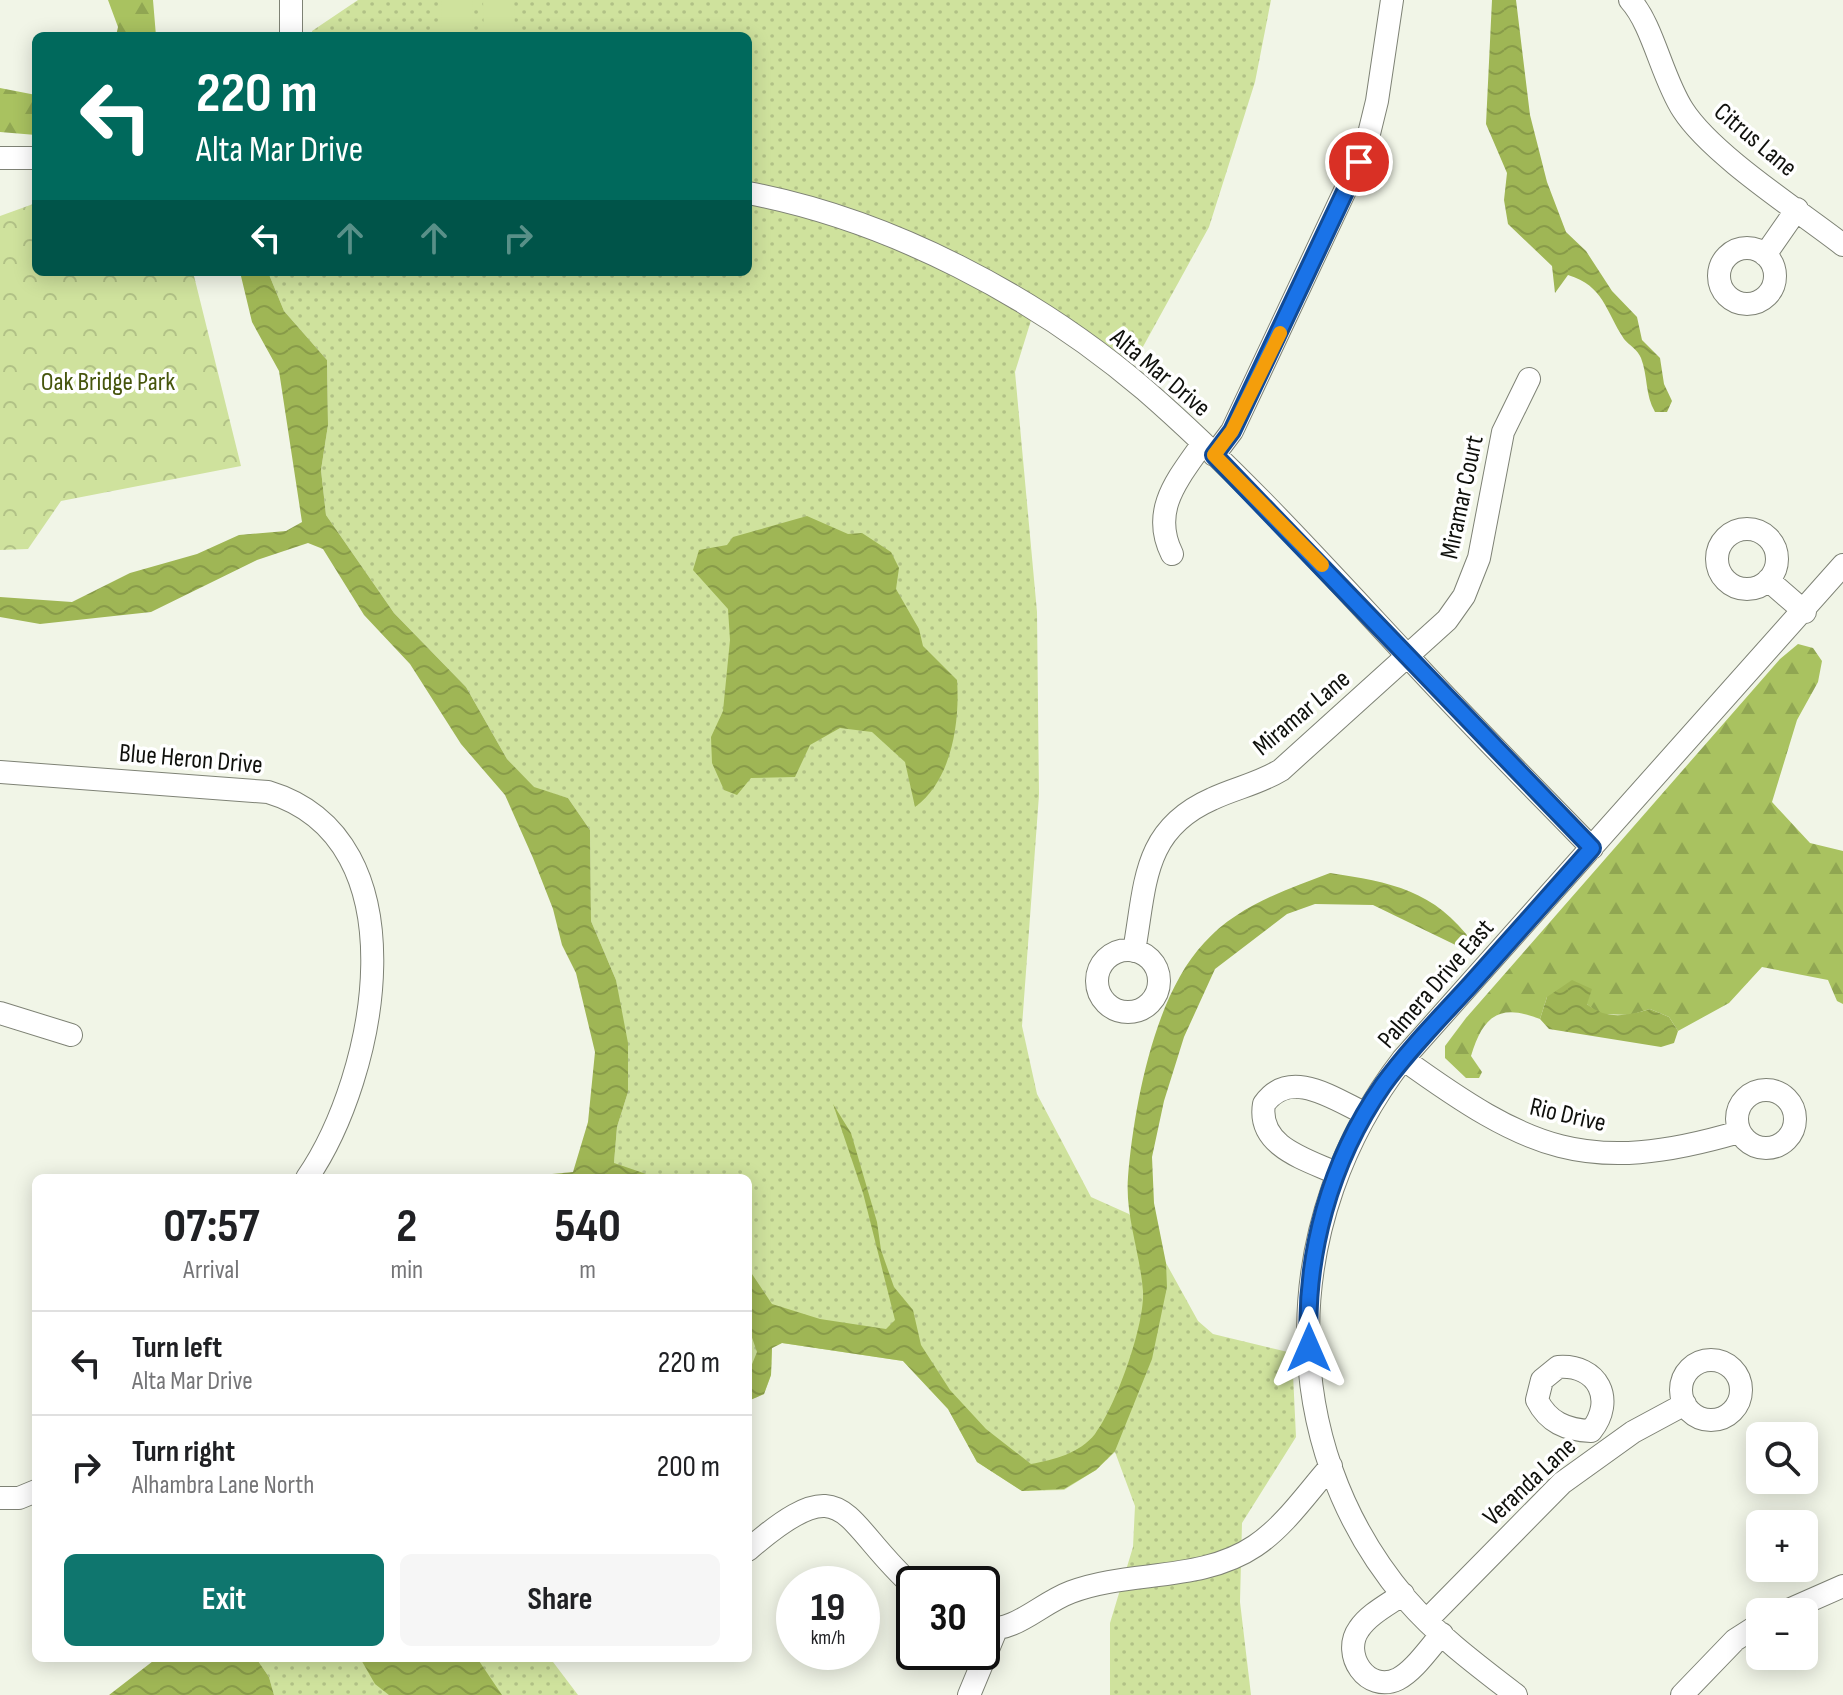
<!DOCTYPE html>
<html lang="en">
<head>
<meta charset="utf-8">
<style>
  :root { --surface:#fff; --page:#f6f6f6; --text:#202124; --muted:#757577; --line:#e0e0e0; --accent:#0f766e }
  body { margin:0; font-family:"Sofia Sans Condensed",sans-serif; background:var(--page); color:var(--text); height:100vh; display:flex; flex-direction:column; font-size:30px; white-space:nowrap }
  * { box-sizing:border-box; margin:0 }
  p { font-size:26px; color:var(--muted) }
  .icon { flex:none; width:44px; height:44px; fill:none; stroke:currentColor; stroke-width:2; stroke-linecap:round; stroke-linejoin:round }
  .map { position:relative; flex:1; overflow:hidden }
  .panel { position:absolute; left:32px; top:1174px; width:720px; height:488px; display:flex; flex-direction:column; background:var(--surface); border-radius:12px; box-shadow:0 4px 20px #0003 }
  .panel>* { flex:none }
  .banner { position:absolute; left:32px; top:32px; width:720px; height:244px; border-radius:12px; box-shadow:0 4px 20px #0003; background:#00695c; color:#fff; overflow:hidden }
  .tools { position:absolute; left:1746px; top:1422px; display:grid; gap:16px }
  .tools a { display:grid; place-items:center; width:72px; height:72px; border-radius:12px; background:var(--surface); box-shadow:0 4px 20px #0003; font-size:40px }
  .speed { position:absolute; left:776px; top:1566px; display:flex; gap:16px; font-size:40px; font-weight:700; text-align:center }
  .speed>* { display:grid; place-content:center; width:104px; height:104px; border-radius:50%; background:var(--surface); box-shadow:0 4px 20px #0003; line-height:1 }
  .speed small { font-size:20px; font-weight:400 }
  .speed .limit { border:4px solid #111; border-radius:12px; background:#fff; color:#111 }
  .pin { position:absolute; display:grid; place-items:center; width:68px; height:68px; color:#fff; margin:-34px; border:4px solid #fff; border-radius:50%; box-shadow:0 2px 8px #0007 }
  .me { position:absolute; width:88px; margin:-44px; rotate:0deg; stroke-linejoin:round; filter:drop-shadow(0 0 6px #0008) }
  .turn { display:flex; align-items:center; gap:28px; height:168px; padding:0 32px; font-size:36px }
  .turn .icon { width:104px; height:104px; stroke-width:2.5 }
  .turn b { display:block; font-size:56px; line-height:68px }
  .lanes { display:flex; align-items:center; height:76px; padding:0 32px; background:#0003; justify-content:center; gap:40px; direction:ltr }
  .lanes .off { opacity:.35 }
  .eta { display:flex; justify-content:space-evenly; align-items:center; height:136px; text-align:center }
  .eta b { font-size:48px; font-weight:700; line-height:56px }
  .button { display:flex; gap:16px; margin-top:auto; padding:16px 32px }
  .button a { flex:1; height:92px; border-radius:12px; background:var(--accent); color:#fff; font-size:32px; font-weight:700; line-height:92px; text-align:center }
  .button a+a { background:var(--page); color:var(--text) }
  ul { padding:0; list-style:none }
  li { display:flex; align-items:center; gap:24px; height:104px; padding:0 32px; border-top:2px solid var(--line) }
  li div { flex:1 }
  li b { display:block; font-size:30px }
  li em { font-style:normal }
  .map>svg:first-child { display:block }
  .grass { fill:url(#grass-dots) }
  .forest { fill:url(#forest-firs) }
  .park { fill:url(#park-crowns) }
  .pitch { fill:#cfe29d }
  .water { fill:url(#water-waves) }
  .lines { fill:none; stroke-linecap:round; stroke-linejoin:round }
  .street-casing { stroke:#7e8275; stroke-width:24 }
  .street { stroke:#fff; stroke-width:22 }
  .route-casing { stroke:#114b97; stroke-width:20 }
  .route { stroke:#1a73e8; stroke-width:14 }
  .slow { stroke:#f59e0b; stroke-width:14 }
  .labels { text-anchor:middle; stroke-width:7; stroke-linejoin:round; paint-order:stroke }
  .street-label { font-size:26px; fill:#0f100c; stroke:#fff }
  .park-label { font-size:26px; fill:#46550c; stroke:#fff }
</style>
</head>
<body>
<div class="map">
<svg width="1843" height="1695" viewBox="0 0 1843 1695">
  <defs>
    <pattern id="grass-dots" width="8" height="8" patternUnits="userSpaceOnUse" patternTransform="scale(2)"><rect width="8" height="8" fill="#cfe29d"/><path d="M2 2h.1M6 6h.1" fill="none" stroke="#b1c186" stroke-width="1.8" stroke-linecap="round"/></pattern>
    <pattern id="forest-firs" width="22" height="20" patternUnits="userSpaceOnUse" patternTransform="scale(2)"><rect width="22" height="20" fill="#a9c260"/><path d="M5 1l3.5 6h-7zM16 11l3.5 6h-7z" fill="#90a652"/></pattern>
    <pattern id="park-crowns" width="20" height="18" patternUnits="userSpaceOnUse" patternTransform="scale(2)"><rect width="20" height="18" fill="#cfe29d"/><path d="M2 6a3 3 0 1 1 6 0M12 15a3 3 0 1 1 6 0" fill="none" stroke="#b1c186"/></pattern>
    <pattern id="water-waves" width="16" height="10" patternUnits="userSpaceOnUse" patternTransform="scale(2)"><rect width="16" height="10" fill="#9fb655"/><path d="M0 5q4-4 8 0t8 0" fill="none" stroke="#889b49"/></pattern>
  </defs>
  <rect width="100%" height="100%" fill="#f1f5e7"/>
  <path class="grass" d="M 358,0 L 1271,0 L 1255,82 L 1209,227 L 1134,363 L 1038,298 L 1015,372 L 1037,612 L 1039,795 L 1022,1026 L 1037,1094 L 1091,1197 L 1129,1214 L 1166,1263 L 1198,1321 L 1213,1334 L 1292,1353 L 1296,1437 L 1242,1523 L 1240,1602 L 1251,1695 L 1110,1695 L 1110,1623 L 1133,1547 L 1135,1506 L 1115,1452 L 1096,1470 L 1064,1490 L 1022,1491 L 977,1462 L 948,1409 L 903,1361 L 782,1343 L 772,1348 L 771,1375 L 764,1394 L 748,1401 L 748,1178 L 607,1178 L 614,1163 L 617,1127 L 628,1092 L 616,980 L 591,921 L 590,830 L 568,798 L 534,788 L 507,759 L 466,687 L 394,613 L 326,515 L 321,470 L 328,425 L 327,360 L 284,311 L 268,272 L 748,272 L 748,36 L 312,36 L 312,31 Z
    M 256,1658 L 550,1658 L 578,1695 L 274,1695 L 269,1677 Z"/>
  <path class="forest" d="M 108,0 L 153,0 L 156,36 L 116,36 L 118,27 Z
    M 0,88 L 36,95 L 36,135 L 0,132 Z
    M 1798,644 L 1813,648 L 1822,661 L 1818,682 L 1797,720 L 1772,802 L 1810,843 L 1843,851 L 1843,1004 L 1837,1001 L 1828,980 L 1762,967 L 1729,1003 L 1678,1031 L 1669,1017 L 1650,1009 L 1630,1015 L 1599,1014 L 1587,1004 L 1547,997 L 1540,1019 C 1499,1003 1483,1016 1471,1056 L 1482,1072 L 1479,1078 L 1466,1078 L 1445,1058 L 1445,1046 L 1466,1018 L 1780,659 Z"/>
  <path class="park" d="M 36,203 L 36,272 L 193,272 L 241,466 L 61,501 L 28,549 L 0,550 L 0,216 Z"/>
  <path class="pitch" d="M 441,0 L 472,0 L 473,36 L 442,36 Z
    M 483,0 L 514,0 L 515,36 L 484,36 Z"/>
  <path class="water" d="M 1492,0 L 1516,0 L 1530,115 L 1547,182 L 1566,232 L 1586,251 L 1612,291 L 1637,317 L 1642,340 L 1660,358 L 1664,384 L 1672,401 L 1667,412 L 1655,412 C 1645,395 1648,376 1641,358 C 1638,350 1629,345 1624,339 C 1605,310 1604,286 1568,275 L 1555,293 L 1552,266 L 1508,224 L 1504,200 L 1507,173 L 1486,124 Z
    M 240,272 L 268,272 L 284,311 L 327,360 L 328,425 L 321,470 L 326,515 L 394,613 L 466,687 L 507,759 L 534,787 L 568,798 L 590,830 L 591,921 L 616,980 L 628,1043 L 628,1092 L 617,1127 L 614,1163 L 658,1178 L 510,1178 L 573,1172 L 588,1122 L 595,1052 L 576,973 L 562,945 L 553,909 L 533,858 L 505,795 L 461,744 L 410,664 L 364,615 L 323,549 L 308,543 L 257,560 L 151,612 L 40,624 L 0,617 L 0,597 L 72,602 L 130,573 L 197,554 L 239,535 L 286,531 L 302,522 L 279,371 L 252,322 Z
    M 807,516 L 848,534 L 862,533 L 891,552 L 899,568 L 896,589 L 919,629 L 923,646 L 957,680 C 960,722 952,780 915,807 L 905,762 L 872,732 L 840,728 L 810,745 L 795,777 L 751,778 L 737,795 L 724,790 L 712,763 L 711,737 L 723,711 L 730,640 L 728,609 L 693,570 L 699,550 L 727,545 L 733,537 Z
    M 1330,873 C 1390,882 1435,890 1473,943 L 1470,952 L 1373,905 L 1315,904 L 1287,914 L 1215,969 L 1184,1037 L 1164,1101 L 1152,1157 L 1154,1203 L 1166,1263 L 1167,1287 L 1152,1359 L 1115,1451 L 1096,1470 L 1064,1489 L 1022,1491 L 977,1462 L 948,1409 L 903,1361 L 782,1343 L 772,1348 L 771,1375 L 764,1394 L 748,1401 L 748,1374 L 757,1352 L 748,1326 L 748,1268 L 772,1304 L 820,1319 L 886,1329 L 895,1320 L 863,1193 L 833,1104 L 851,1133 L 877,1222 L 881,1250 L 894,1287 L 913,1310 L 921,1345 L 950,1390 L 986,1429 L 1031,1464 C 1054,1460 1080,1453 1095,1434 C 1116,1406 1145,1325 1143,1291 C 1140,1252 1125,1216 1128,1177 C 1134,1106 1154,996 1204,943 C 1237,906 1285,890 1330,873 Z
    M 1572,980 L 1592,989 L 1587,1004 C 1606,1020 1627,1016 1650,1009 L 1669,1017 L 1678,1031 L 1674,1043 L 1661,1047 L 1549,1029 L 1540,1019 L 1547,997 Z
    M 157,1658 L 256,1658 L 269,1677 L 274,1695 L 109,1695 Z
    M 360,1658 L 477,1658 L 502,1695 L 389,1695 L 375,1684 Z"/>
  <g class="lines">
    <g class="street-casing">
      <path id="street" d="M 291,0 L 291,36
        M 1630,0 C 1653,25 1662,78 1683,110 C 1712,155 1798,210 1843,245
        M 0,158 L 36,158
        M 748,193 C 890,220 1035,296 1145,390 C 1237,470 1321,563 1404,652 C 1465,719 1529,783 1592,848
        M1719 276a28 28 0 1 1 56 0a28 28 0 1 1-56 0Z
        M 1765,255 L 1797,209
        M 1214,455 L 1232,431 L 1366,146 L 1377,101 L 1392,0
        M1717 559a30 30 0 1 1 60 0a30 30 0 1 1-60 0Z
        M 1172,554 C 1150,510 1178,479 1203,443
        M 1768,580 L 1805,612
        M 0,772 L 268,792 C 424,839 377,1076 307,1178
        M1097 981a31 31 0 1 1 62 0a31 31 0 1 1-62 0Z
        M 1134,951 C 1146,884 1142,830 1212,799 C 1235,788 1258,784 1281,770 L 1447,620 L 1464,596 L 1479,558 L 1503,432 L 1529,379
        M 0,1013 L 71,1035
        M 1403,1059 C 1528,1149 1586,1177 1739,1132
        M1737 1119a29 29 0 1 1 58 0a29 29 0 1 1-58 0Z
        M 1336,1173 C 1305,1159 1257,1146 1264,1104 C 1290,1067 1334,1099 1366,1114
        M1681 1390a30 30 0 1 1 60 0a30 30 0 1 1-60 0Z
        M 1558,1367 C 1598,1364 1616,1400 1591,1431 C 1566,1430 1548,1422 1537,1400 L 1542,1380 Z
        M 0,1498 L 19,1498 L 36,1491
        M 748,1550 C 848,1463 840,1521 914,1587
        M 1403,1594 C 1389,1604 1369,1614 1359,1629 C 1341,1654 1367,1694 1398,1679 C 1415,1670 1429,1648 1442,1634
        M 1784,1612 L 1843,1586
        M 1427,1620 L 1562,1483 L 1633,1432 L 1685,1404
        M 982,1629 C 1017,1632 1039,1604 1071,1592 C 1129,1570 1202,1582 1255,1546 C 1285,1526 1307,1493 1331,1466
        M 969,1695 L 996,1630
        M 1516,1695 C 1477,1665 1438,1636 1406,1599 C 1272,1441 1280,1218 1403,1059 L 1843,565
        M 1682,1695 L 1735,1640 L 1760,1624"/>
    </g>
    <use href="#street" class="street"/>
  </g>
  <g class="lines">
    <g class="route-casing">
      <path id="route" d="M 1309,1348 C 1304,1256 1330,1161 1383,1085 C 1409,1049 1441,1017 1471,984 C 1511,939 1551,894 1592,848 L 1214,455 L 1232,431 L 1359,162"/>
    </g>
    <use href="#route" class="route"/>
    <path class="slow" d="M 1280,333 L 1232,431 L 1214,455 L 1322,565"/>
  </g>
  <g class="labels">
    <g class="street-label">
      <text transform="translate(1756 139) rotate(40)" y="9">Citrus Lane</text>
      <text transform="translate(1161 372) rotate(40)" y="9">Alta Mar Drive</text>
      <text transform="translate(1461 497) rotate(-78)" y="9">Miramar Court</text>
      <text transform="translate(1301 712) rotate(-40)" y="9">Miramar Lane</text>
      <text transform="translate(191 758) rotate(5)" y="9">Blue Heron Drive</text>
      <text transform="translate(1435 983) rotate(-49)" y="9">Palmera Drive East</text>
      <text transform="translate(1568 1114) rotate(13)" y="9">Rio Drive</text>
      <text transform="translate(1529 1481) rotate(-43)" y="9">Veranda Lane</text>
    </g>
    <g class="park-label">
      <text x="108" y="390">Oak Bridge Park</text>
    </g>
  </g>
</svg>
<div class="tools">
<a><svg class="icon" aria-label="search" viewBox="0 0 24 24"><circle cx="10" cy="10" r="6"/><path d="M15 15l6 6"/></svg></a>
<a>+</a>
<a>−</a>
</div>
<div class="speed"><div>19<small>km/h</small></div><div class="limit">30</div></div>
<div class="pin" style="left:1359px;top:162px;background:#d93025"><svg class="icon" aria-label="arrive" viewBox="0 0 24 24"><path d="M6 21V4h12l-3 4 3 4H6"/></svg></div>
<svg class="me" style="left:1309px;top:1348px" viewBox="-20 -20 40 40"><path d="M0-17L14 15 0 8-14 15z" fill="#1a73e8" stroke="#fff" stroke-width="4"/></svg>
<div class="banner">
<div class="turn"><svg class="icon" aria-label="left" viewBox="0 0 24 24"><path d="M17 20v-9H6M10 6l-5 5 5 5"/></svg><div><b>220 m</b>Alta Mar Drive</div></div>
<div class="lanes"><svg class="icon" aria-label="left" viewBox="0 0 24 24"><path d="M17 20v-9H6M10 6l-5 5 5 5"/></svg><svg class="icon off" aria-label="ahead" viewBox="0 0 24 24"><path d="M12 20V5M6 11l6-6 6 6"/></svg><svg class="icon off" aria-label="ahead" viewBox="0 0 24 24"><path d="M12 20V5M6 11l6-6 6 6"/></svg><svg class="icon off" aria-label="right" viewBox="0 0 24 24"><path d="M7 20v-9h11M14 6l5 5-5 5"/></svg></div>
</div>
<section class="panel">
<div class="eta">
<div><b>07:57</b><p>Arrival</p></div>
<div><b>2</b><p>min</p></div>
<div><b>540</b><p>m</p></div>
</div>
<ul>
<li><svg class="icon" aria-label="left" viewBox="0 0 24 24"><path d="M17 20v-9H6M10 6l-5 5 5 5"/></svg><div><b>Turn left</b><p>Alta Mar Drive</p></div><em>220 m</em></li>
<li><svg class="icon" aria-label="right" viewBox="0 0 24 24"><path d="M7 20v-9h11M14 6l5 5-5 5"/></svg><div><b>Turn right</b><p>Alhambra Lane North</p></div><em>200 m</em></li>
</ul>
<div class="button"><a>Exit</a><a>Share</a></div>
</section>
</div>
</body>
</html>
